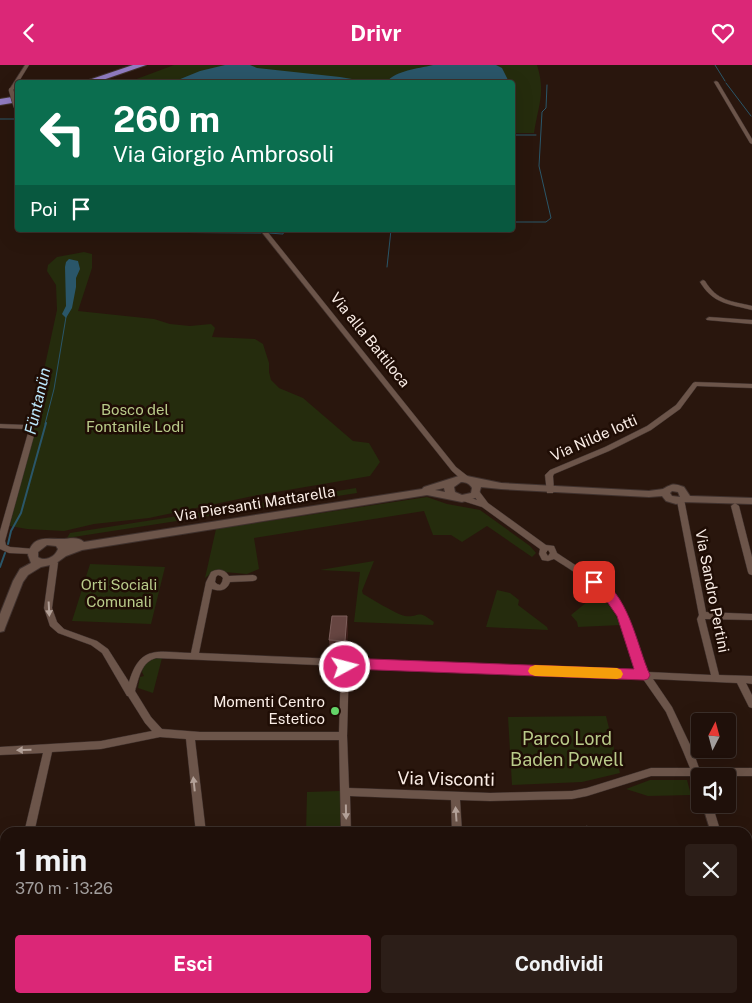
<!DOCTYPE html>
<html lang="it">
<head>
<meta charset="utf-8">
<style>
  :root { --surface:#1f100a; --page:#2c1e18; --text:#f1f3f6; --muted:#a19d9c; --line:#3c302b; --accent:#db2777 }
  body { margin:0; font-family:"Public Sans",sans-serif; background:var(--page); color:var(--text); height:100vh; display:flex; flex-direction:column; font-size:19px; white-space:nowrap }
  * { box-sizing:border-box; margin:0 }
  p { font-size:16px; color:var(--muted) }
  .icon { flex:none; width:28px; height:28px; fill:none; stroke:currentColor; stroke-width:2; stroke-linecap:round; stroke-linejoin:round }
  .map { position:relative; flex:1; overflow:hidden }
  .side { position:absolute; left:0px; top:762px; width:752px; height:176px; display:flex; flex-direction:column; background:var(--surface); border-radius:15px 15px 0 0; box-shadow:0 5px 20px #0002,0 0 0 1px var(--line) }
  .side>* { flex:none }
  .hud { position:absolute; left:15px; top:15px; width:500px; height:152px; border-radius:5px; box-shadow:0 5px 20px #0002,0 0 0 1px var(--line); background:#0b6e4f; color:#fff; overflow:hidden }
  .needle { width:32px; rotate:6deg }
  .fabs { position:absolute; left:691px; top:648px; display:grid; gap:10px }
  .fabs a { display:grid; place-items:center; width:45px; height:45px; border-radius:5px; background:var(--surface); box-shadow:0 5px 20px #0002,0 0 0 1px var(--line); font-size:25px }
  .pin { position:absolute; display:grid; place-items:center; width:42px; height:42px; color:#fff; margin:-21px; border-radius:10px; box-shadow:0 2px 8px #0006 }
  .me { position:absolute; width:55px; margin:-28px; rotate:83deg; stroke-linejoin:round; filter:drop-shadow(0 0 4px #0008) }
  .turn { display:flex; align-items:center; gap:18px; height:105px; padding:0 15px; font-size:22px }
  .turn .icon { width:65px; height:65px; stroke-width:2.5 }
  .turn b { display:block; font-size:35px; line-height:42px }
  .then { display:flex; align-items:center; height:48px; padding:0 15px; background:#0003; gap:10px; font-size:19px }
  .round { display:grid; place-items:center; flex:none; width:52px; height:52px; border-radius:5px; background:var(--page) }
  .head { display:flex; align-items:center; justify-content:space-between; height:85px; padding:0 15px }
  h1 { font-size:30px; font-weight:700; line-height:38px }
  .button { display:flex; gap:10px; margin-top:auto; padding:10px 15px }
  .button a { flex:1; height:58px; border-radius:5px; background:var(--accent); color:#fff; font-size:20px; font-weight:700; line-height:58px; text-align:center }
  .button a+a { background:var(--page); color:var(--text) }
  header { display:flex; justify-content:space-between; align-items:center; height:65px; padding:0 15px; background:var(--accent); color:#fff; font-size:22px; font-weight:700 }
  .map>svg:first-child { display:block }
  .green { fill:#252c0d }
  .water { fill:#2a5669 }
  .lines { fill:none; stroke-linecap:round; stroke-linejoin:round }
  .stream-far1 { stroke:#2a5669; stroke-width:1 }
  .stream { stroke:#2a5669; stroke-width:2 }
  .minor-casing { stroke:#40322e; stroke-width:1 }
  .tertiary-casing { stroke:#40322e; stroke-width:2 }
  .motorway-casing { stroke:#40322e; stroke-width:2 }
  .minor { fill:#6c554a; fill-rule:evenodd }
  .tertiary { fill:#6c554a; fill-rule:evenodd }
  .motorway { fill:#907bc1; fill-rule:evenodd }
  .minor-bridge-casing { stroke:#40322e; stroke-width:5.5; stroke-linecap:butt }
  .minor-bridge { stroke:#6c554a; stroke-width:4.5 }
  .wall { fill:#54302d }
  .shaded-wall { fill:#3c1d18 }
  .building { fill:#664541; stroke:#7d5f5b }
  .oneway { fill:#b3a198 }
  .route { fill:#db2777; stroke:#8e194d }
  .slow { fill:#f59e0b }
  .poi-dot { fill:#64d468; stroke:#1f0d05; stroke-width:2 }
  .labels { text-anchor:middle; stroke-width:5; stroke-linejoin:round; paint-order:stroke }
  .street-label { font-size:15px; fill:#faede6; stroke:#1f0d05 }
  .park-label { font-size:15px; fill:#b9cb8a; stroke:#1f0d05 }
  .poi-label { font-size:15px; fill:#faede6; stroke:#1f0d05; text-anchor:end }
  .water-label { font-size:16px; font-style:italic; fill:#bce7fb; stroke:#1f0d05 }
  .near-park-label { font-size:18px; fill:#b9cb8a; stroke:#1f0d05 }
  .near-street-label { font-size:18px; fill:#faede6; stroke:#1f0d05 }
</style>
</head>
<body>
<header><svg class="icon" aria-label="back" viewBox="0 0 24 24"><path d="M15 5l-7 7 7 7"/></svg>Drivr<svg class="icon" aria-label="heart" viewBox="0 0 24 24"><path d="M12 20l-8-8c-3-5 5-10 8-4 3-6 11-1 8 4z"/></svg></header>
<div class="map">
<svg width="752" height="938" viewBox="0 0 752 938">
  <rect width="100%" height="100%" fill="#29160d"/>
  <path class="green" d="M 174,0 L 537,0 C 546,28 538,41 534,68 L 513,68 L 512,18 L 126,18 Z
    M 84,187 L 92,189 L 92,203 L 78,246 L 154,254 L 170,259 L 190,261 L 211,259 L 215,263 L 212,272 L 255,274 L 263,279 L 269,298 L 269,307 L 271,315 L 279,323 L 303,333 L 353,376 L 369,378 L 380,397 L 370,411 L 253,431 L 149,453 L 94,459 L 64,466 L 27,464 L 10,461 L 57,245 L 56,220 L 47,206 L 48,200 L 57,192 Z
    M 356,423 L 357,428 L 67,473 L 70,468 Z
    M 427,432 L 447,439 L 480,445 L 530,481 L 536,488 L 532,492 L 487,461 L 462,477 L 451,470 L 433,470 L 424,446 L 254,473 L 259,504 L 247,509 L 214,506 L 205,513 L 216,464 Z
    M 374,496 L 362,526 L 363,529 C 372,534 396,549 405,551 C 420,553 416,543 434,557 L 433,560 L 354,557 L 360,507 L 320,505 Z
    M 90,499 L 165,502 L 151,559 L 72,556 Z
    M 497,525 L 510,528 L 519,535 L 518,540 L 547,562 L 548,565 L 486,562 Z
    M 598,528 L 612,544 L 621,560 L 578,562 L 577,557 L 571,550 Z
    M 154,593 L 162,593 L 153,628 L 138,623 L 140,612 L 144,611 L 142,607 L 144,600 Z
    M 606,651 L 620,708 L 582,717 L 512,720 L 508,652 Z
    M 650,715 L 687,715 L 691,730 L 648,731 L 626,724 Z
    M 340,726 L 340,767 L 306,767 L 307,727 Z"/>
  <path class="water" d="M 225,0 L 250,0 L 257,3 L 340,12 L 370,17 L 173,17 L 200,6 Z
    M 433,0 L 496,0 L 502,3 L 509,17 L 386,17 C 398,5 416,4 433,0 Z
    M 69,194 L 78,196 L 80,204 L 76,213 L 76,222 L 72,243 L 66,253 L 62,249 L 66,241 L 65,202 L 66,197 Z"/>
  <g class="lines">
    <path class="stream-far1" d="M 715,0 L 725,16
      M 726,18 L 751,51
      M 0,54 L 18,54
      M 512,70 L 536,70
      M 512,157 L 546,157 L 551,153 L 539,101 L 542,47 L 546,43 L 547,20
      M 111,167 L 261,168
      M 268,168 L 283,169 L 284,165
      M 387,202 L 391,165
      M 45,359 L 54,324 L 66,252"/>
    <path class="stream" d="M 8,479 L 11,466 L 21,448 L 46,358
      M 0,502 L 5,488"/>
    <g class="minor-casing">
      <path id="minor" d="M 25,0 L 29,0 L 13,26 L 9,26 L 9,25 Z
        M 716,16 L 718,17 L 752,74 L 752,79 L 750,78 L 714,17 Z
        M 260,165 L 266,165 L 456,402 L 470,413 L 471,415 L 470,417 L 464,417 L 452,406 Z
        M 703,215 L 705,216 C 717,236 731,236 752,241 L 752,245 C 729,239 713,239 700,217 Z
        M 709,252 L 752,255 L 752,259 L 707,255 L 706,254 Z
        M 695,317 L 752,319 L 752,323 L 697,321 L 680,344 L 651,365 L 609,386 L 554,409 L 553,411 L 554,426 L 553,428 L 547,428 L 545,410 L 550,405 L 605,382 L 647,361 L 676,340 L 693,318 Z
        M 0,359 L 26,360 L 35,367 L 5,476 L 6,480 L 10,482 L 35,484 L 36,486 L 35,488 L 32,489 L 9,488 L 0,484 L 0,466 L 28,368 L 24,364 L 0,363 Z
        M 476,425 L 479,426 L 488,438 L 546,480 L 554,481 L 557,488 C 585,507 617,524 630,556 C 637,573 637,592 648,607 L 711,610 L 697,554 L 699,550 L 677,436 L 678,434 L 684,434 L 706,547 L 752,549 L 752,555 L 705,554 L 719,610 L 752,611 L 752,619 L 746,618 L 752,630 L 752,643 L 749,642 L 737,618 L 653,614 L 672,642 L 693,686 L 699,703 L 752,703 L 752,711 L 700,711 L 700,723 L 697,722 L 693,711 L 651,711 L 587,731 L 572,734 L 490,736 L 460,735 L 462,768 L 452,768 L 451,735 L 350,731 L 351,768 L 341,768 L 339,675 L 195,675 L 206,768 L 196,768 L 186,674 L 160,672 L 101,684 L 52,687 L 34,768 L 24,768 L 43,688 L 0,690 L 0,682 L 101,676 L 152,666 L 145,658 L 128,631 L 127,631 L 102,588 L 91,580 L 58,568 L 50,561 L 44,543 L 50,499 L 49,497 L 50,495 C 54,494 56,495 58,498 L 52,543 L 57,557 L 64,564 L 97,576 L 108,584 L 129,617 C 140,579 158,587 191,588 L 206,517 L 211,507 C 218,503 225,504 229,511 L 253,510 L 256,511 L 257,513 L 256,515 L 253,516 L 230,517 C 227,525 221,527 212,524 L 199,588 L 638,607 L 635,601 C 631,586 628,570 622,556 C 609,527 580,511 554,494 L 548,496 L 542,495 L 539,489 L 540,484 L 482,442 L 463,436 L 462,434 L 463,432 L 466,431 L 477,435 L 472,428 ZM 548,485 L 550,488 L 548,491 L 546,488 ZM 218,510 L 221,511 L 223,513 L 222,517 L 220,520 L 217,519 L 215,517 L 216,512 ZM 156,593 L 341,601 L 339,667 L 200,667 L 162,664 L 151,652 L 135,626 C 139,613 141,597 156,593 ZM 349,602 L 643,614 L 666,647 L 683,686 L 690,703 L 651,703 L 587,723 L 572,726 L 490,728 L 349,723 L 347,671 Z
        M 735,438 L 739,441 L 752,492 L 752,510 L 749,509 L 748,507 L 731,441 Z
        M 702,739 L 712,739 L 721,768 L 711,768 Z
        M 587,761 L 590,763 L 593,768 L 583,768 L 584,763 Z
        M 0,802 L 5,802 L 5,812 L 0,812 Z
        M 748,857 L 752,859 L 752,880 L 748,879 Z
        M 0,875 L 5,875 L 5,885 L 0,885 Z
        M 342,934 L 352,934 L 352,938 L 342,938 Z
        M 462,934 L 472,934 L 473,938 L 463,938 Z
        M 554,934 L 564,934 L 565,938 L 555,938 Z
        M 611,934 L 621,934 L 622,938 L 612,938 Z
        M 674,934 L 684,934 L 685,938 L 675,938 Z"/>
    </g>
    <g class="tertiary-casing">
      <path id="tertiary" d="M 462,410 L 501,418 L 649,426 C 653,425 659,425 663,424 C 672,419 673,418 684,422 L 690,431 L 752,433 L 752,439 L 684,437 L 676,439 L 666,436 L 662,431 L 649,432 L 501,424 L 481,422 L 478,432 L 462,437 L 427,430 L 82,485 L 66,491 L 55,499 L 41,502 L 28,510 L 23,517 L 5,563 L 4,566 L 0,567 L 0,549 L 13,516 L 20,504 L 31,498 L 28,490 C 32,470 46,474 61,474 C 69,474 78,471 84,477 L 422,424 L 424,422 ZM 461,417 C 466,417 470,419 472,423 L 471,428 L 462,430 L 455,427 L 454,422 ZM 444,423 L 445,427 L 435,425 ZM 672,426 L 678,427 L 680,432 L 672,431 L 670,428 ZM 47,480 L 56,481 L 58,484 C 55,492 45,497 38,492 L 38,487 Z"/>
    </g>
    <g class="motorway-casing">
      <path id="motorway" d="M 133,0 L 146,0 L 94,18 L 80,18 Z
        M 18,31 L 18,37 L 0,40 L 0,34 Z"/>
    </g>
    <use href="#minor" class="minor"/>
    <use href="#tertiary" class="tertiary"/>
    <use href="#motorway" class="motorway"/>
    <g class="minor-bridge-casing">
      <path id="minor-bridge" d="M 11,25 L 16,42"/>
    </g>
    <use href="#minor-bridge" class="minor-bridge"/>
  </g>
  <path class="wall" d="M 347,551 L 348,565 L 346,589 L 330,588 L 329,575 Z"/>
  <path class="shaded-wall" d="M 347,551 L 348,565 L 346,589 L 345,576 Z"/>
  <path class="building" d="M 332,551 L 347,551 L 345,576 L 329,575 Z"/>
  <defs><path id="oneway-solid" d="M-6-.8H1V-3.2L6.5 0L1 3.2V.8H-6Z" transform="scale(1.25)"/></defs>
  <g class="oneway">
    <use href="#oneway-solid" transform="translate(49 544) rotate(87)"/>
    <use href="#oneway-solid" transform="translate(24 685) rotate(178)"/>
    <use href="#oneway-solid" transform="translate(194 719) rotate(-96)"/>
    <use href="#oneway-solid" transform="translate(346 747) rotate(89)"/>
    <use href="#oneway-solid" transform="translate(456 749) rotate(-94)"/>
  </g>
  <path class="route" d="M 594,512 C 628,523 637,582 650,610 L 648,614 L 644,615 L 350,604 L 345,607 L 340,605 L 338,602 L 340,594 L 345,593 L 634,604 L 617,551 L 606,535 L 588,517 L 590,513 Z"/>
  <path class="slow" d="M 535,600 L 617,603 L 621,605 L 623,609 L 621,613 L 617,614 L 535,611 L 530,609 L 528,606 L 530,602 Z"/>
  <circle class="poi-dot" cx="335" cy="646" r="5"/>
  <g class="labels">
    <g class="street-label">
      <text transform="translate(370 275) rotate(51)" y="5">Via alla Battiloca</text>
      <text transform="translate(594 373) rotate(-24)" y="5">Via Nilde Iotti</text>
      <text transform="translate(255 439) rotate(-9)" y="5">Via Piersanti Mattarella</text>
      <text transform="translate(712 526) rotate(79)" y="5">Via Sandro Pertini</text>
    </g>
    <g class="park-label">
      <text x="135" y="350">Bosco del<tspan x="135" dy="17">Fontanile Lodi</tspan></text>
      <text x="119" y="525">Orti Sociali<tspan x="119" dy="17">Comunali</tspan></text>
    </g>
    <g class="poi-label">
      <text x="325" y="642">Momenti Centro<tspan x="325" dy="17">Estetico</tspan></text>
    </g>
    <g class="water-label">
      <text transform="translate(37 336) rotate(-77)" y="6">Füntanün</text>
    </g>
    <g class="near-park-label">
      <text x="567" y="680">Parco Lord<tspan x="567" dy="21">Baden Powell</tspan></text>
    </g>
    <g class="near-street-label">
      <text transform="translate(446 714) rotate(1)" y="6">Via Visconti</text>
    </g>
  </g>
</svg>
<div class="fabs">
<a><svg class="needle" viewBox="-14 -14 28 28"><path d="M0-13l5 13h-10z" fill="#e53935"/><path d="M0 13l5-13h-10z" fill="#a19d9c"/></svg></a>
<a><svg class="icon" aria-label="sound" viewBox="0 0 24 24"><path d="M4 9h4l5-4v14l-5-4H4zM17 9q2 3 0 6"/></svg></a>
</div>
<div class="pin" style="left:594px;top:517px;background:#d93025"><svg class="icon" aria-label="arrive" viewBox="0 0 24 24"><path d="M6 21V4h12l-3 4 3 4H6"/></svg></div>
<svg class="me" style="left:345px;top:602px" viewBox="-20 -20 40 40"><circle r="17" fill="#db2777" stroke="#fff" stroke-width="3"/><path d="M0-11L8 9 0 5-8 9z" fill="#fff"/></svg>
<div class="hud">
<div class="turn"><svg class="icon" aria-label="left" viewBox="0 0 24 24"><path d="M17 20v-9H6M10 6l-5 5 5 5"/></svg><div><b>260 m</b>Via Giorgio Ambrosoli</div></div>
<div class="then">Poi<svg class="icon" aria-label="arrive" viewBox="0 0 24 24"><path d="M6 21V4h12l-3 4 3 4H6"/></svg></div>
</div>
<section class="side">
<div class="head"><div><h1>1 min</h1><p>370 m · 13:26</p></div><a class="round"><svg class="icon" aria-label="close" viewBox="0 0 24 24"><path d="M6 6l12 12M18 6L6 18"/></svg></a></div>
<div class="button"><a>Esci</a><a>Condividi</a></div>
</section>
</div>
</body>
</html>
